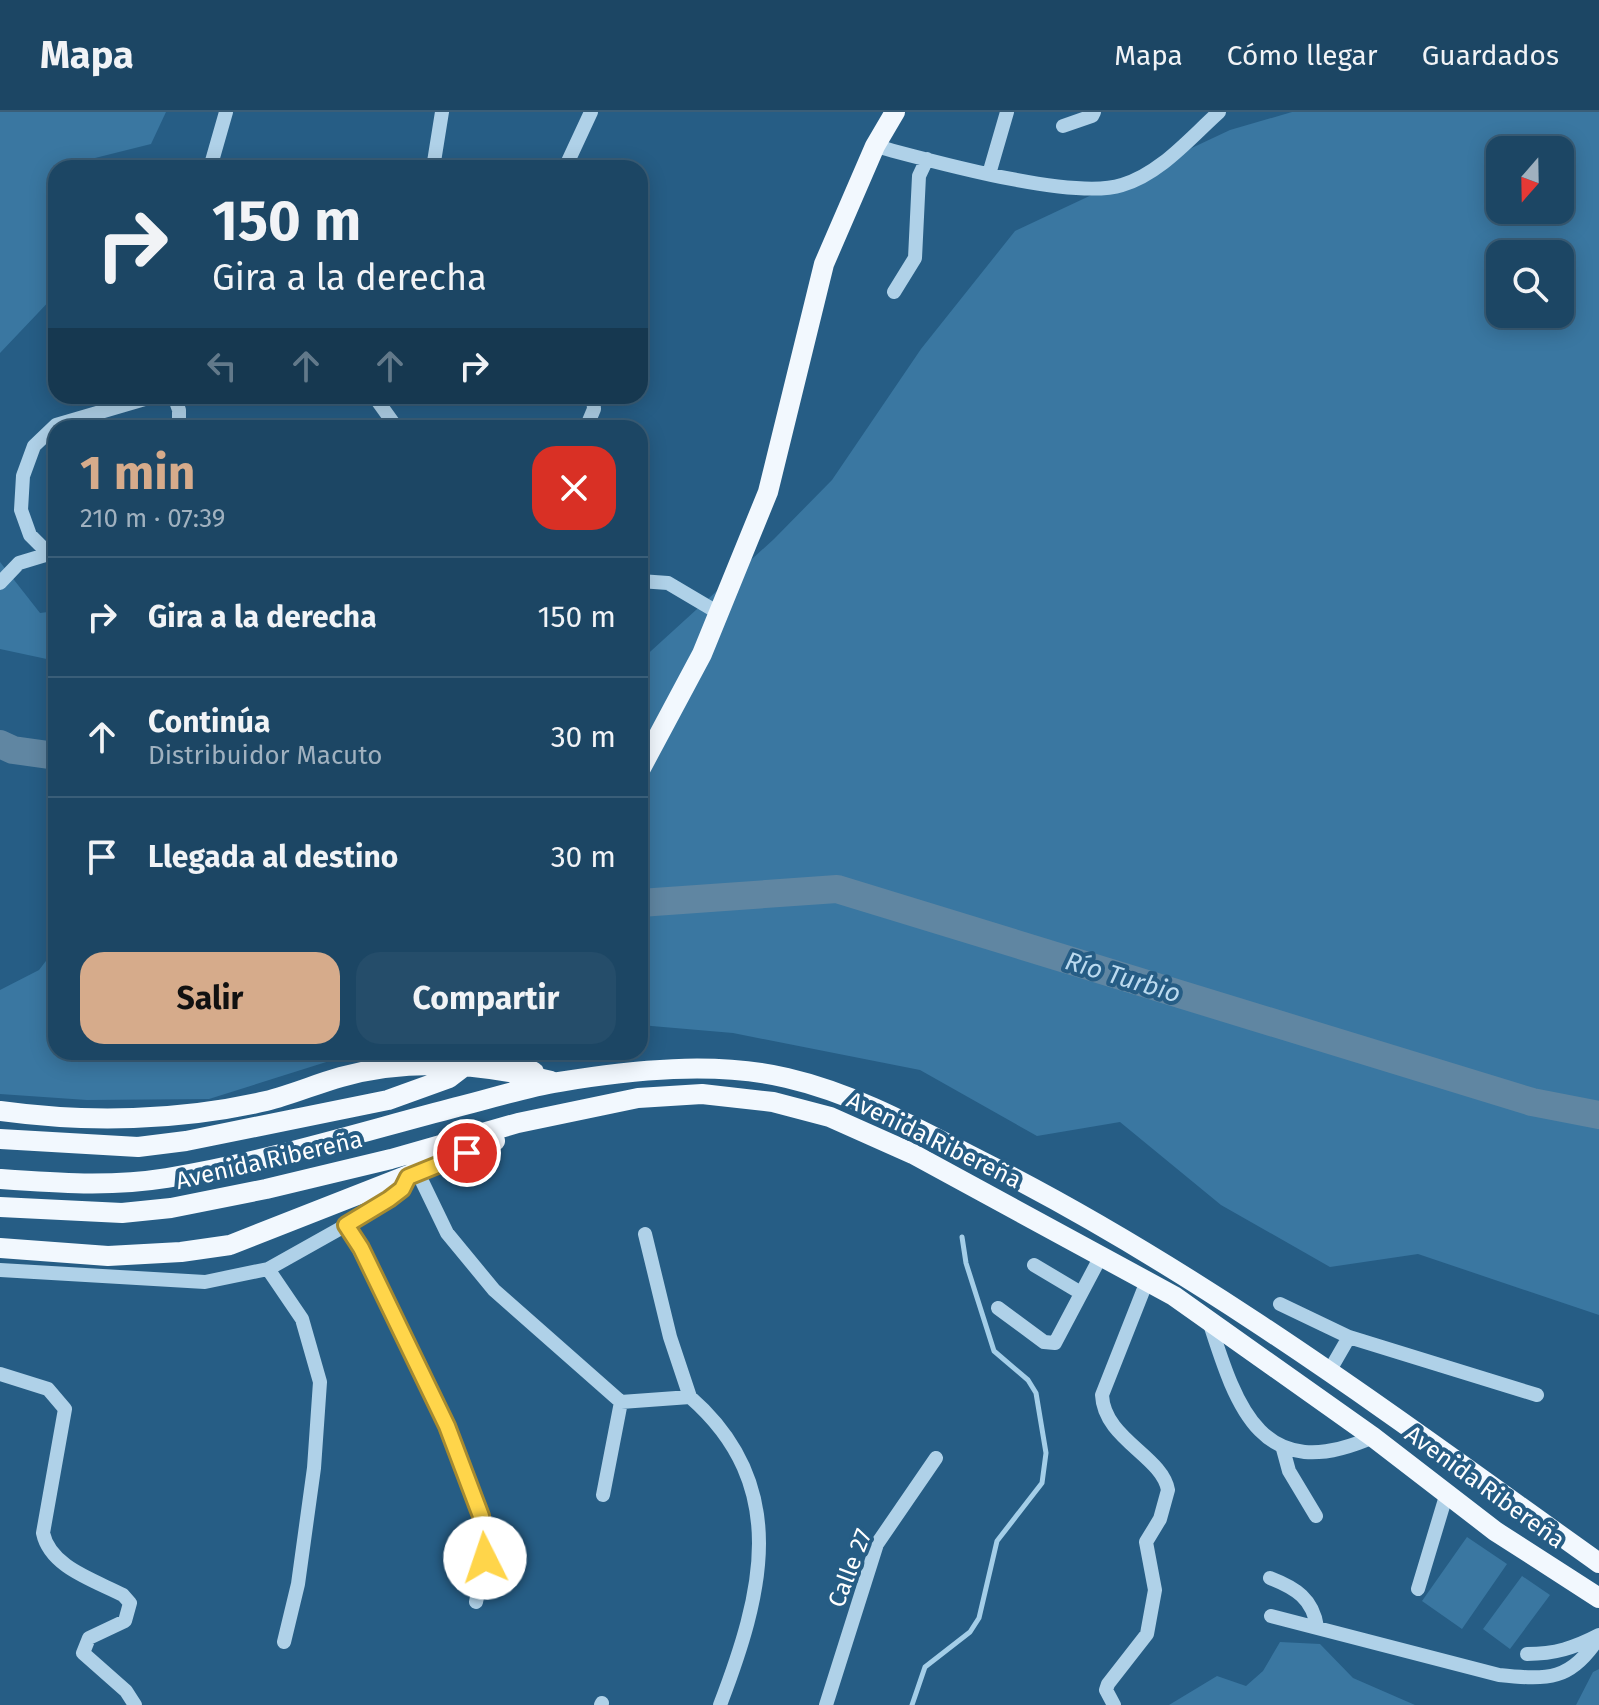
<!DOCTYPE html>
<html lang="es">
<head>
<meta charset="utf-8">
<style>
  :root { --surface:#1c4664; --page:#254d6a; --text:#f1f3f6; --muted:#a0b1bf; --line:#3a5e78; --accent:#d6ab8b }
  body { margin:0; font-family:"Fira Sans",sans-serif; background:var(--page); color:var(--text); height:100vh; display:flex; flex-direction:column; font-size:30px; white-space:nowrap }
  * { box-sizing:border-box; margin:0 }
  p { font-size:26px; color:var(--muted) }
  .icon { flex:none; width:44px; height:44px; fill:none; stroke:currentColor; stroke-width:2; stroke-linecap:round; stroke-linejoin:round }
  .map { position:relative; flex:1; overflow:hidden }
  .side { position:absolute; left:48px; top:308px; width:600px; height:640px; display:flex; flex-direction:column; background:var(--surface); border-radius:24px; box-shadow:0 4px 20px #0003,0 0 0 2px var(--line) }
  .side>* { flex:none }
  .guide { position:absolute; left:48px; top:48px; width:600px; height:244px; border-radius:24px; box-shadow:0 4px 20px #0003,0 0 0 2px var(--line); background:#1c4664; color:var(--text); overflow:hidden }
  .needle { width:52px; rotate:200deg }
  .controls { position:absolute; left:1486px; top:24px; display:grid; gap:16px }
  .controls a { display:grid; place-items:center; width:88px; height:88px; border-radius:16px; background:var(--surface); box-shadow:0 4px 20px #0003,0 0 0 2px var(--line); font-size:40px }
  .pin { position:absolute; display:grid; place-items:center; width:68px; height:68px; color:#fff; margin:-34px; border:4px solid #fff; border-radius:50%; box-shadow:0 2px 8px #0007 }
  .me { position:absolute; width:88px; margin:-44px; rotate:356deg; stroke-linejoin:round; filter:drop-shadow(0 0 6px #0008) }
  .turn { display:flex; align-items:center; gap:28px; height:168px; padding:0 32px; font-size:36px }
  .turn .icon { width:104px; height:104px; stroke-width:2.5 }
  .turn b { display:block; font-size:56px; line-height:68px }
  .lanes { display:flex; align-items:center; height:76px; padding:0 32px; background:#0003; justify-content:center; gap:40px; direction:ltr }
  .lanes .off { opacity:.35 }
  .round { display:grid; place-items:center; flex:none; width:84px; height:84px; border-radius:24px; background:var(--page) }
  .head { display:flex; align-items:center; justify-content:space-between; height:136px; padding:0 32px }
  h1 { font-size:48px; font-weight:700; line-height:60px; color:var(--accent) }
  .action { display:flex; gap:16px; margin-top:auto; padding:16px 32px }
  .action a { flex:1; height:92px; border-radius:24px; background:var(--accent); color:#111; font-size:32px; font-weight:700; line-height:92px; text-align:center }
  .action a+a { background:var(--page); color:var(--text) }
  ul { padding:0; list-style:none }
  li { display:flex; align-items:center; gap:24px; height:120px; padding:0 32px; border-top:2px solid var(--line) }
  li div { flex:1 }
  li b { display:block; font-size:30px }
  li em { font-style:normal }
  header { display:flex; align-items:center; gap:48px; box-sizing:border-box; height:112px; padding:0 40px; background:var(--surface); border-bottom:2px solid var(--line) }
  header strong { font-size:38px }
  nav { display:flex; gap:44px; margin-inline-start:auto; font-size:28px }
  .map>svg:first-child { display:block }
  .green { fill:#3a77a1; fill-rule:evenodd }
  .lines { fill:none; stroke-linecap:round; stroke-linejoin:round }
  .stream { stroke:#a4cee8; stroke-width:5 }
  .river { stroke:#6086a2; stroke-width:28 }
  .minor { stroke:#afd1e8; stroke-width:14 }
  .major { stroke:#f2f8fe; stroke-width:20 }
  .route-casing { stroke:#a68a30; stroke-width:20 }
  .route { stroke:#ffd54a; stroke-width:14 }
  .labels { text-anchor:middle; stroke-width:8; stroke-linejoin:round; paint-order:stroke }
  .street-label { font-size:24px; fill:#fff; stroke:#265d85 }
  .water-label { font-size:26px; font-style:italic; fill:#bbdaef; stroke:#265d85 }
</style>
</head>
<body>
<header>
<strong>Mapa</strong>
<nav><a>Mapa</a><a>Cómo llegar</a><a>Guardados</a></nav>
</header>
<div class="map">
<svg width="1599" height="1593" viewBox="0 0 1599 1593">
  <rect width="100%" height="100%" fill="#265d85"/>
  <path class="green" d="M 0,0 L 166,0 L 151,32 L 55,56 L 56,182 L 0,241 Z
    M 1292,0 L 1599,0 L 1599,1203 L 1418,1142 L 1330,1155 L 1221,1093 L 1120,1010 L 1037,1024 L 920,958 L 733,921 L 640,913 L 640,549 L 774,427 L 832,368 L 921,237 L 1015,119 L 1230,18 ZM 1500,38 L 1560,38 L 1560,98 L 1500,98 ZM 1500,142 L 1560,142 L 1560,202 L 1500,202 Z
    M 0,450 L 40,501 L 56,499 L 56,549 L 0,537 Z
    M 56,836 L 56,940 L 358,940 L 209,987 L 87,988 L 0,982 L 0,878 L 39,858 Z
    M 1467,1425 L 1507,1452 L 1462,1517 L 1422,1489 Z
    M 1522,1464 L 1550,1483 L 1510,1537 L 1483,1517 Z
    M 1280,1530 L 1320,1532 L 1353,1566 L 1415,1593 L 1169,1593 L 1217,1564 L 1246,1574 L 1263,1559 Z
    M 1599,1557 L 1599,1593 L 1576,1593 L 1593,1560 Z"/>
  <g class="lines">
    <path class="stream" d="M 912,1593 L 925,1555 L 970,1520 L 979,1506 L 997,1429 L 1042,1371 L 1046,1341 L 1036,1281 L 1028,1268 L 994,1239 L 966,1151 L 962,1125"/>
    <path class="river" d="M 0,632 L 13,638 L 56,644
      M 640,791 L 837,777 L 1532,990 L 1599,1003"/>
    <path class="minor" d="M 1063,14 L 1092,4 L 1094,0
      M 875,34 C 929,48 1072,89 1122,73 C 1160,62 1190,26 1219,0
      M 210,56 L 226,0
      M 433,56 L 442,0
      M 565,56 L 591,0
      M 989,62 L 1007,0
      M 894,180 L 915,146 L 919,64 L 927,47
      M 174,284 L 179,298 L 179,316
      M 374,284 L 397,316
      M 586,316 L 594,297 L 593,284
      M 56,441 L 42,435 L 30,423 L 21,398 L 23,364 L 34,334 L 56,313 L 155,284
      M 640,469 L 668,471 L 717,500
      M 0,471 L 19,451 L 52,441
      M 418,1061 L 447,1121 L 494,1178 L 621,1290 L 690,1285 C 792,1374 762,1483 720,1593
      M 346,1113 L 420,1253 L 481,1404 L 485,1446 L 476,1490
      M 645,1122 L 670,1225 L 690,1285
      M 1034,1153 L 1081,1181
      M 268,1157 L 302,1207 L 320,1270 L 314,1356 L 298,1472 L 284,1530
      M 0,1158 L 205,1170 L 268,1157 L 375,1097 L 402,1077 L 408,1065
      M 1280,1192 L 1349,1225
      M 998,1196 L 1044,1230 L 1055,1231 L 1101,1144
      M 1209,1209 C 1237,1297 1262,1374 1373,1325
      M 1330,1258 L 1349,1225 L 1537,1283
      M 0,1262 L 48,1277 L 65,1297 L 43,1421 C 50,1455 94,1468 123,1483 L 130,1491 L 125,1509 L 89,1526 L 83,1541 L 126,1579 L 135,1593
      M 1283,1337 L 1289,1359 L 1316,1404
      M 603,1383 L 621,1290
      M 1270,1466 C 1296,1476 1313,1487 1317,1515
      M 1418,1477 L 1446,1384
      M 1271,1504 L 1499,1563 C 1548,1568 1571,1569 1599,1525
      M 1527,1542 C 1555,1542 1574,1536 1599,1523
      M 601,1593 L 602,1591
      M 826,1593 L 877,1432 L 936,1346
      M 1114,1593 L 1106,1578 L 1108,1572 L 1147,1522 L 1155,1478 L 1146,1430 L 1160,1407 L 1168,1378 C 1162,1344 1104,1327 1102,1283 L 1147,1169"/>
    <path class="major" d="M 640,658 L 702,542 L 768,380 L 824,152 L 875,34 L 895,0
      M 508,940 L 514,949 L 534,960
      M 0,999 C 87,1011 180,1009 266,989 C 291,983 316,972 341,965 C 409,946 484,952 551,969
      M 0,1027 L 138,1035 L 186,1029 L 388,988 L 449,966 L 483,940
      M 0,1067 C 56,1071 111,1075 167,1066 C 265,1050 361,1020 457,995 C 491,987 525,975 559,970 C 631,958 715,949 787,966 C 856,982 918,1017 981,1049 C 1202,1160 1398,1308 1599,1451
      M 0,1095 L 122,1101 L 171,1096 L 266,1077 L 391,1047 L 518,1011 L 638,986 L 702,982 L 773,990 L 830,1005 L 913,1042 L 1174,1184 L 1373,1325 L 1495,1419 L 1599,1486
      M 0,1136 L 108,1144 L 181,1140 L 230,1133 L 495,1029"/>
  </g>
  <g class="lines">
    <g class="route-casing">
      <path id="route" d="M 467,1041 L 408,1065 L 402,1077 L 389,1087 L 346,1113 L 361,1136 L 447,1314 L 481,1404 L 485,1446"/>
    </g>
    <use href="#route" class="route"/>
  </g>
  <g class="labels">
    <g class="street-label">
      <text transform="translate(934 1028) rotate(26)" y="8">Avenida Ribereña</text>
      <text transform="translate(269 1048) rotate(-13)" y="8">Avenida Ribereña</text>
      <text transform="translate(1485 1375) rotate(36)" y="8">Avenida Ribereña</text>
      <text transform="translate(850 1456) rotate(-69)" y="8">Calle 27</text>
    </g>
    <g class="water-label">
      <text transform="translate(1123 865) rotate(17)" y="9">Río Turbio</text>
    </g>
  </g>
</svg>
<div class="controls">
<a><svg class="needle" viewBox="-14 -14 28 28"><path d="M0-13l5 13h-10z" fill="#e53935"/><path d="M0 13l5-13h-10z" fill="#a0b1bf"/></svg></a>
<a><svg class="icon" aria-label="search" viewBox="0 0 24 24"><circle cx="10" cy="10" r="6"/><path d="M15 15l6 6"/></svg></a>
</div>
<div class="pin" style="left:467px;top:1041px;background:#d93025"><svg class="icon" aria-label="arrive" viewBox="0 0 24 24"><path d="M6 21V4h12l-3 4 3 4H6"/></svg></div>
<svg class="me" style="left:485px;top:1446px" viewBox="-20 -20 40 40"><circle r="19" fill="#fff"/><path d="M0-13L10 11 0 6-10 11z" fill="#ffd54a"/></svg>
<div class="guide">
<div class="turn"><svg class="icon" aria-label="right" viewBox="0 0 24 24"><path d="M7 20v-9h11M14 6l5 5-5 5"/></svg><div><b>150 m</b>Gira a la derecha</div></div>
<div class="lanes"><svg class="icon off" aria-label="left" viewBox="0 0 24 24"><path d="M17 20v-9H6M10 6l-5 5 5 5"/></svg><svg class="icon off" aria-label="ahead" viewBox="0 0 24 24"><path d="M12 20V5M6 11l6-6 6 6"/></svg><svg class="icon off" aria-label="ahead" viewBox="0 0 24 24"><path d="M12 20V5M6 11l6-6 6 6"/></svg><svg class="icon" aria-label="right" viewBox="0 0 24 24"><path d="M7 20v-9h11M14 6l5 5-5 5"/></svg></div>
</div>
<section class="side">
<div class="head"><div><h1>1 min</h1><p>210 m · 07:39</p></div><a class="round" style="background:#d93025;color:#fff"><svg class="icon" aria-label="close" viewBox="0 0 24 24"><path d="M6 6l12 12M18 6L6 18"/></svg></a></div>
<ul>
<li><svg class="icon" aria-label="right" viewBox="0 0 24 24"><path d="M7 20v-9h11M14 6l5 5-5 5"/></svg><div><b>Gira a la derecha</b></div><em>150 m</em></li>
<li><svg class="icon" aria-label="ahead" viewBox="0 0 24 24"><path d="M12 20V5M6 11l6-6 6 6"/></svg><div><b>Continúa</b><p>Distribuidor Macuto</p></div><em>30 m</em></li>
<li><svg class="icon" aria-label="arrive" viewBox="0 0 24 24"><path d="M6 21V4h12l-3 4 3 4H6"/></svg><div><b>Llegada al destino</b></div><em>30 m</em></li>
</ul>
<div class="action"><a>Salir</a><a>Compartir</a></div>
</section>
</div>
</body>
</html>
